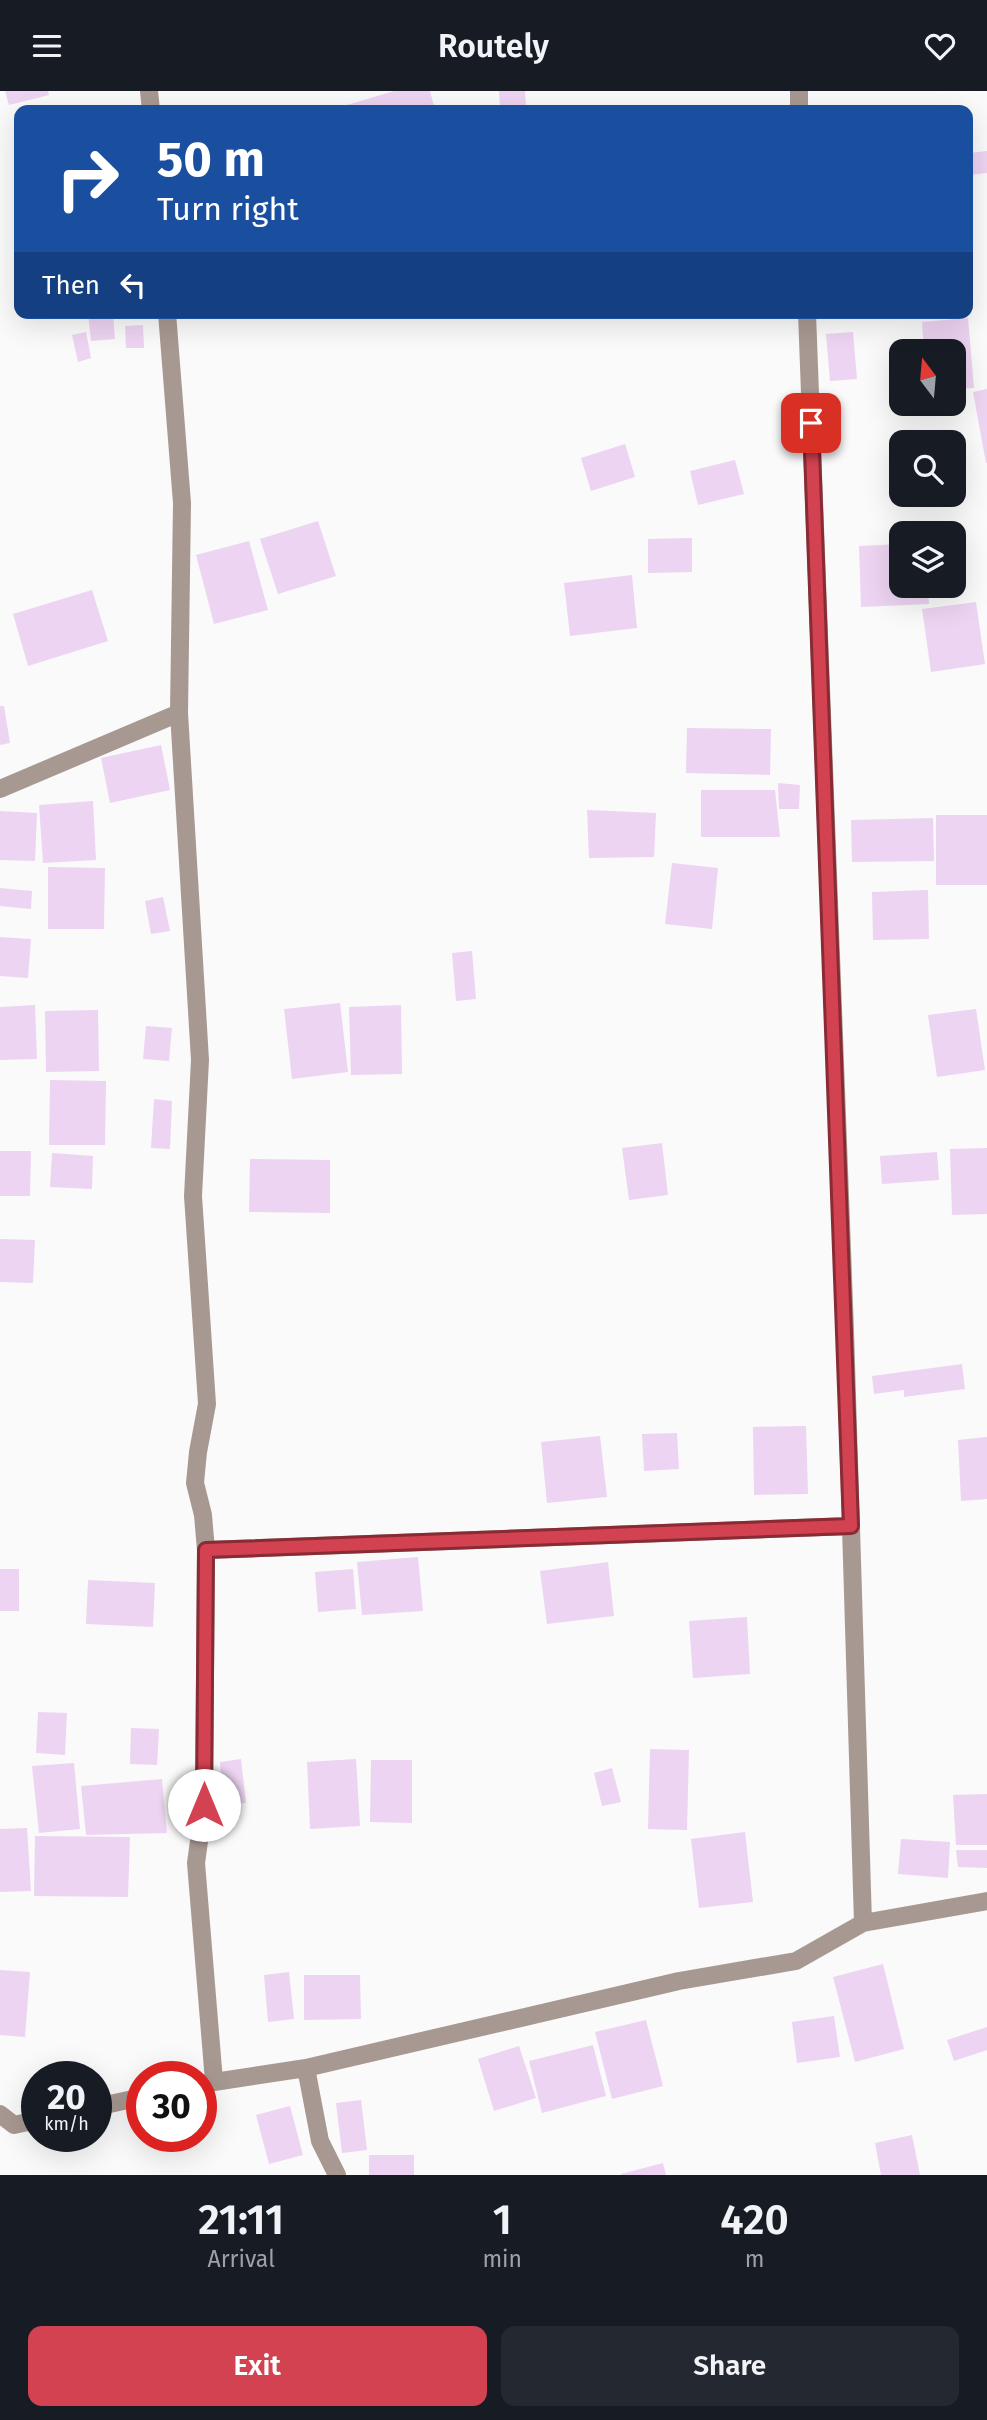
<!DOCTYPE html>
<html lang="en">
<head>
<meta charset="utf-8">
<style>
  :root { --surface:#171b24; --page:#242831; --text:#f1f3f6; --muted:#9ea1a6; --accent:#d34251 }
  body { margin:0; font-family:"Fira Sans",sans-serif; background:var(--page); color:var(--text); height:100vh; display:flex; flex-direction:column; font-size:26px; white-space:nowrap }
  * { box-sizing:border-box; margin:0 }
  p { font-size:23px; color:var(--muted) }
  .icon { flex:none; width:38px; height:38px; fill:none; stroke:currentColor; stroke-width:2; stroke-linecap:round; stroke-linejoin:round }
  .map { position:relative; height:2084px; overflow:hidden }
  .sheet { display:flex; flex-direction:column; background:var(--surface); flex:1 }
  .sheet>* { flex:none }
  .top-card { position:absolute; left:14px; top:14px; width:959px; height:214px; border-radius:14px; box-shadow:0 7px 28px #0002; background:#1a4fa0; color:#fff; overflow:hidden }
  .needle { width:46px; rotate:344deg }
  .fabs { position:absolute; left:889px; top:248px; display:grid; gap:14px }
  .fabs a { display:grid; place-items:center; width:77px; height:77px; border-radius:14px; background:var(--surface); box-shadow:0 7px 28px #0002; font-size:35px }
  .speed { position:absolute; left:21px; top:1970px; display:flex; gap:14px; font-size:35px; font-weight:700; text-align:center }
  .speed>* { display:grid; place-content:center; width:91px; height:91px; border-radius:50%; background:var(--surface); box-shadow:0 7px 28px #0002; line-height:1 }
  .speed small { font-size:18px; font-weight:400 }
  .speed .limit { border:10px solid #d22; background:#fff; color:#111 }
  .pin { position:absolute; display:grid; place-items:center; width:60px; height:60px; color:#fff; margin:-30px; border-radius:14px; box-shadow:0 4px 10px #0006 }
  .me { position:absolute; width:77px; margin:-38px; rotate:0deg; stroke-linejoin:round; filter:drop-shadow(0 0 5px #0008) }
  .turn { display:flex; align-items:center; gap:24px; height:147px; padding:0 28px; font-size:32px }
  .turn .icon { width:91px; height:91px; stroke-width:2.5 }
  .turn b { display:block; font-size:49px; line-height:60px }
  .then { display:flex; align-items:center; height:66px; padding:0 28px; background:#0003; gap:14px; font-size:26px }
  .eta { display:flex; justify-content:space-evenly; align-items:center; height:119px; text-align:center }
  .eta b { font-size:42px; font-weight:600; line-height:49px }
  .action { display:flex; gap:14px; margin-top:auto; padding:14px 28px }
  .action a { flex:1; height:80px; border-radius:14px; background:var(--accent); color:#fff; font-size:28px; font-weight:600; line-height:80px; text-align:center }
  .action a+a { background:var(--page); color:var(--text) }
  header { display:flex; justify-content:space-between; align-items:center; height:91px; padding:0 28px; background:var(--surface); font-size:32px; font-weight:600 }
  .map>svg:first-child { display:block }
  .building { fill:#edd4f2 }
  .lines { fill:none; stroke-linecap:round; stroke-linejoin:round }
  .minor { stroke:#a89892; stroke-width:18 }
  .route-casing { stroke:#892b35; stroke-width:18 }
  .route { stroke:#d34251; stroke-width:12 }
</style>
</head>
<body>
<header><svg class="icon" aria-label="menu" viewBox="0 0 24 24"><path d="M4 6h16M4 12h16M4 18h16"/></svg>Routely<svg class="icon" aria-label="heart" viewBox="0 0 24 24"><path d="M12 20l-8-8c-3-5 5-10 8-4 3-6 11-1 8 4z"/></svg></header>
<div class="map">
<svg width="987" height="2084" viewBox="0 0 987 2084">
  <rect width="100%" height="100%" fill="#fafafa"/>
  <path class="building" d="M 5,0 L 48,0 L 49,4 L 9,14 Z
    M 394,0 L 430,0 L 435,19 L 330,19 Z
    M 499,0 L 525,0 L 526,14 L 500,16 Z
    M 987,60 L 987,82 L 970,84 L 968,62 Z
    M 88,222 L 113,222 L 115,248 L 91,250 Z
    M 968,227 L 974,297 L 954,298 L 954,261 L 924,261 L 922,231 Z
    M 143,234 L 144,257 L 126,257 L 125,235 Z
    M 86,241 L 91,267 L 78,271 L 72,244 Z
    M 853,241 L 857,288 L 830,290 L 826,243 Z
    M 987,298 L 987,372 L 986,372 L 973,301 Z
    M 625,353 L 635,386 L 591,400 L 581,367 Z
    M 735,369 L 744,403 L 698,414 L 690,380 Z
    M 318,430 L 336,485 L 278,503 L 260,448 Z
    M 692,447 L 692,481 L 648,482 L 648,448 Z
    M 249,450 L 268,519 L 214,533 L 196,464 Z
    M 901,453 L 901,495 L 928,495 L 929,513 L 861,516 L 859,455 Z
    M 632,484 L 637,537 L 570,545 L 564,492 Z
    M 92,499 L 108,550 L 28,575 L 13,523 Z
    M 976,511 L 985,573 L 931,581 L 922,518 Z
    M 0,615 L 4,615 L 10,652 L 0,654 Z
    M 687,637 L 771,638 L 770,684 L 686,682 Z
    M 161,654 L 170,699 L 110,712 L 101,667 Z
    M 778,692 L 800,694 L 799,718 L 779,718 Z
    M 701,699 L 775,699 L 780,746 L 701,746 Z
    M 93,710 L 96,769 L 43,772 L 39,714 Z
    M 587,719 L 656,722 L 654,766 L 589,767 Z
    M 0,720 L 37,722 L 35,770 L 0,769 Z
    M 936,724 L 987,724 L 987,794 L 936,794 Z
    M 933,727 L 934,770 L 852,771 L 851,729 Z
    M 672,772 L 718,777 L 712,838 L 665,833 Z
    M 48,776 L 105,777 L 104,838 L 48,838 Z
    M 0,797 L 32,800 L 31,818 L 0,815 Z
    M 928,799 L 929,848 L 873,849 L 872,801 Z
    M 163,806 L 170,840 L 151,843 L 145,810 Z
    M 0,846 L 31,848 L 28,887 L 0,885 Z
    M 472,860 L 476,908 L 456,910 L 452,862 Z
    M 340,912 L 348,981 L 292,988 L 284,918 Z
    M 35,914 L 37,968 L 0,969 L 0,916 Z
    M 401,914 L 402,983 L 351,984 L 349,916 Z
    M 976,918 L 985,979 L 937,986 L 928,924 Z
    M 98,919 L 99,980 L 46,981 L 45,920 Z
    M 146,935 L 172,937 L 169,970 L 143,968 Z
    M 50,989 L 106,990 L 105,1054 L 49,1054 Z
    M 154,1008 L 172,1010 L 170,1058 L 151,1057 Z
    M 662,1052 L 668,1104 L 629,1109 L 622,1057 Z
    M 987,1057 L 987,1123 L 952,1124 L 950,1058 Z
    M 0,1060 L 31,1060 L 30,1105 L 0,1105 Z
    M 937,1061 L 939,1089 L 882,1093 L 880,1065 Z
    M 52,1062 L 93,1065 L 92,1098 L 50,1096 Z
    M 250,1068 L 330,1069 L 330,1122 L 249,1121 Z
    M 0,1148 L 35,1149 L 33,1192 L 0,1191 Z
    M 962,1273 L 965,1298 L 904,1306 L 904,1299 L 874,1303 L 872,1285 Z
    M 806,1335 L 808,1403 L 754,1404 L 753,1336 Z
    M 677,1342 L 679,1378 L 644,1380 L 642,1343 Z
    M 600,1345 L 607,1406 L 547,1412 L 541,1351 Z
    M 987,1346 L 987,1408 L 961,1410 L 958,1349 Z
    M 418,1466 L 423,1520 L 362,1524 L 357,1471 Z
    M 608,1471 L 614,1525 L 547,1533 L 540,1480 Z
    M 0,1478 L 19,1478 L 19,1520 L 0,1520 Z
    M 353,1478 L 356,1518 L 318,1521 L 315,1481 Z
    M 88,1489 L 155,1492 L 153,1536 L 86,1533 Z
    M 747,1526 L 750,1583 L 693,1587 L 689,1530 Z
    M 38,1621 L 67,1622 L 65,1664 L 36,1662 Z
    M 131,1637 L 159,1638 L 157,1674 L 130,1673 Z
    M 650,1658 L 689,1659 L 687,1739 L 648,1738 Z
    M 241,1668 L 246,1712 L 224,1713 L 220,1671 Z
    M 356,1668 L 360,1735 L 310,1738 L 307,1671 Z
    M 371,1669 L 412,1669 L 412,1732 L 370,1731 Z
    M 74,1672 L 80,1738 L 39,1742 L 32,1675 Z
    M 612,1677 L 621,1711 L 602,1715 L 594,1682 Z
    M 162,1688 L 167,1742 L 86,1744 L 81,1695 Z
    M 987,1703 L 987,1754 L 956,1754 L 953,1704 Z
    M 27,1737 L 31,1800 L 0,1801 L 0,1738 Z
    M 745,1741 L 753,1811 L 699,1817 L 691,1748 Z
    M 35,1745 L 130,1746 L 128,1806 L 34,1805 Z
    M 901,1748 L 950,1751 L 948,1787 L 898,1783 Z
    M 956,1759 L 987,1759 L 987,1777 L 958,1776 Z
    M 883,1873 L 904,1958 L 855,1971 L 833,1886 Z
    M 0,1879 L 30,1881 L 25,1946 L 0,1944 Z
    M 289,1881 L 294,1928 L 268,1931 L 264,1884 Z
    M 304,1884 L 360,1884 L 361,1928 L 304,1929 Z
    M 834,1925 L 840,1966 L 797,1972 L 792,1931 Z
    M 646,1929 L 663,1995 L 612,2008 L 595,1941 Z
    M 987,1936 L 987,1959 L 954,1970 L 947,1949 Z
    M 593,1954 L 606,2005 L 542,2022 L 529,1970 Z
    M 519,1955 L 536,2007 L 494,2020 L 478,1968 Z
    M 361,2009 L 367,2059 L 342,2062 L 336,2012 Z
    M 290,2015 L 303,2064 L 269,2073 L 256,2024 Z
    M 912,2044 L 920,2084 L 881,2084 L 875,2052 Z
    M 369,2064 L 414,2064 L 414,2084 L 369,2084 Z
    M 663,2072 L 666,2084 L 621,2084 L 621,2083 Z"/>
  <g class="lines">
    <path class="minor" d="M 149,0 L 151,19
      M 799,0 L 799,19
      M 167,222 L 182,412 L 179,622 L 200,969 L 193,1105 L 207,1313 L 198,1361 L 195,1392 L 203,1424 L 206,1459 L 204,1714 L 196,1772 L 214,1990
      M 807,222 L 845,1239 L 863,1832
      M 0,698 L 179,622
      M 206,1459 L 851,1435
      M 306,1977 L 320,2050 L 337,2084
      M 201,1993 L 306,1977 L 679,1890 L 796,1870 L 863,1832 L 987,1810
      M 96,2016 L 142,2006
      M 0,2023 L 14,2034 L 37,2029"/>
  </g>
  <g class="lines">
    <g class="route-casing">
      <path id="route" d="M 204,1714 L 206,1459 L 851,1435 L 811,332"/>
    </g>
    <use href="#route" class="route"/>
  </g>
</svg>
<div class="fabs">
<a><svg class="needle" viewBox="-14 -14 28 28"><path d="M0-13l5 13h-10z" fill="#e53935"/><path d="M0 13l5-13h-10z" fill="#9ea1a6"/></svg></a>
<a><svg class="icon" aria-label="search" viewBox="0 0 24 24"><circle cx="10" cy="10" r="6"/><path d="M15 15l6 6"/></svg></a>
<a><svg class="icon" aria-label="layers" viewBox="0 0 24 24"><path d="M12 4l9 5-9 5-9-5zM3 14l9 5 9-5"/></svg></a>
</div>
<div class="speed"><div>20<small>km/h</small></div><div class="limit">30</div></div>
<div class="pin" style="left:811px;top:332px;background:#d93025"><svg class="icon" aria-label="arrive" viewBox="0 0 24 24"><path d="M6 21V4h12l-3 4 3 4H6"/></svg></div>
<svg class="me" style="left:204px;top:1714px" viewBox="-20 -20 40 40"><circle r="19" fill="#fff"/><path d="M0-13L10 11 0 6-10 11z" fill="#d34251"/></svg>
<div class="top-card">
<div class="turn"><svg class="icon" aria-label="right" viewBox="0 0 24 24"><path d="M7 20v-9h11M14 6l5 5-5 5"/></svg><div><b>50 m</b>Turn right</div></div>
<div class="then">Then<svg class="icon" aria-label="left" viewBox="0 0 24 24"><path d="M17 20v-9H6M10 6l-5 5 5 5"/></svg></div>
</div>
</div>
<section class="sheet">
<div class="eta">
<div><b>21:11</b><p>Arrival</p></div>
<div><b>1</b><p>min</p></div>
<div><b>420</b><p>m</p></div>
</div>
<div class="action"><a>Exit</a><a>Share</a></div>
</section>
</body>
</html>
